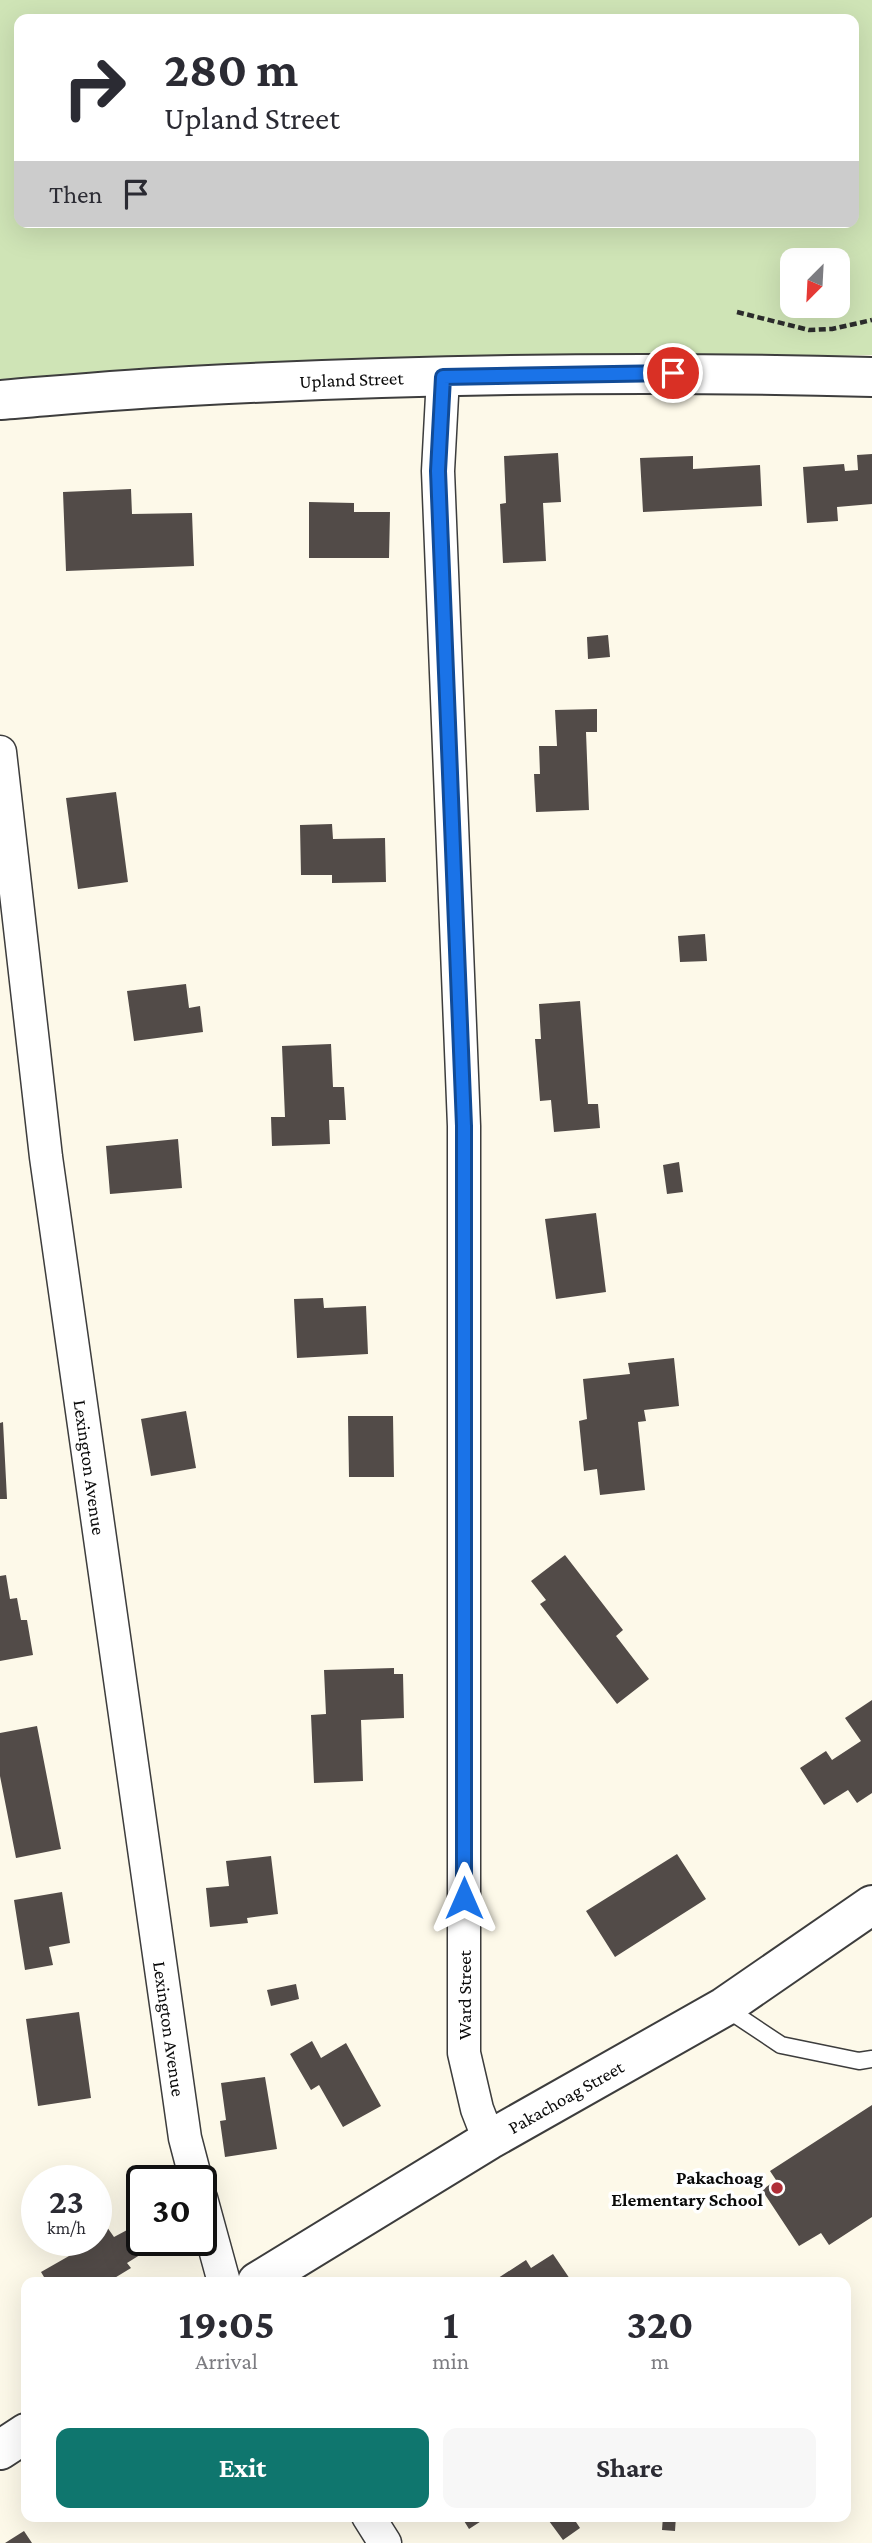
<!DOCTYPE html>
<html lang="en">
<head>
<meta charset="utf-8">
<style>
  :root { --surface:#fff; --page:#f7f7f7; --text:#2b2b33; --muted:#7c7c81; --accent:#0f766e }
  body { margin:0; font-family:"Crimson Pro",serif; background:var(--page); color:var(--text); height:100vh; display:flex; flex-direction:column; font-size:26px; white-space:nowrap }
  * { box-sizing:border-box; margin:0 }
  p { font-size:23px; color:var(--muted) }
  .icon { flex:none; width:38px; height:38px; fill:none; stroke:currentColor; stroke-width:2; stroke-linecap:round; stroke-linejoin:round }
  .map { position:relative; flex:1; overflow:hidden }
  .panel { position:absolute; left:21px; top:2277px; width:830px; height:245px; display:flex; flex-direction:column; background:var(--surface); border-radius:14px; box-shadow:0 7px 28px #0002 }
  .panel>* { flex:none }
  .top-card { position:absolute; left:14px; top:14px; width:845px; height:214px; border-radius:14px; box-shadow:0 7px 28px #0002; background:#fff; color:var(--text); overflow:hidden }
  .needle { width:46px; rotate:204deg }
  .buttons { position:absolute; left:780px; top:248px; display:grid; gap:14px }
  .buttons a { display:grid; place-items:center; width:70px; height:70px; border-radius:14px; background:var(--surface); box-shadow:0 7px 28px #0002; font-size:35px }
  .speed { position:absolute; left:21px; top:2165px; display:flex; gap:14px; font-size:35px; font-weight:700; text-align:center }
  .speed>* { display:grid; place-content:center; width:91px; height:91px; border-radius:50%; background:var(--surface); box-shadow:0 7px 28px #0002; line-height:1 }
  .speed small { font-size:18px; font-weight:400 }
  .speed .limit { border:4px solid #111; border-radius:10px; background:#fff; color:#111 }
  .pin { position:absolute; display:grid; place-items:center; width:60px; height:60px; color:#fff; margin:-30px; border:4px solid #fff; border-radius:50%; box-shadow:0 2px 7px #0007 }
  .me { position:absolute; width:77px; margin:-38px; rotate:0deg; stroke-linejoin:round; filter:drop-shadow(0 0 5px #0008) }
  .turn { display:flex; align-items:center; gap:24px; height:147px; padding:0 35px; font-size:32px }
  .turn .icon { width:91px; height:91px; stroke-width:2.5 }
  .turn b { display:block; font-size:49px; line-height:60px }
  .then { display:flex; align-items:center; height:66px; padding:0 35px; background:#0003; gap:14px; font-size:26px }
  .eta { display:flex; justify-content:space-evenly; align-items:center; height:119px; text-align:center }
  .eta b { font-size:42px; font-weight:700; line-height:49px }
  .primary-button { display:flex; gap:14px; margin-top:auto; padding:14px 35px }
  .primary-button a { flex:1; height:80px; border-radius:14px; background:var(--accent); color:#fff; font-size:28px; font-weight:700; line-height:80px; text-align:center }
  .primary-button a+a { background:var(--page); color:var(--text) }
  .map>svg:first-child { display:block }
  .green { fill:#cfe4b6; fill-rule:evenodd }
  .building { fill:#524b48 }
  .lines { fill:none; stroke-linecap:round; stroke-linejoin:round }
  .service-casing { stroke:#3d3d3d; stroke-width:19 }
  .minor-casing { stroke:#3d3d3d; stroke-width:35 }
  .tertiary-casing { stroke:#3d3d3d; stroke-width:42 }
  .path { stroke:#2c2c2c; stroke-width:4.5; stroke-dasharray:7 3.5; stroke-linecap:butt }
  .service { stroke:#fff; stroke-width:16 }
  .minor { stroke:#fff; stroke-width:32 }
  .tertiary { stroke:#fff; stroke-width:38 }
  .route-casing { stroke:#114b97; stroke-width:18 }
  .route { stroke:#1a73e8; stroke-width:12 }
  .poi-dot { fill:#af2e37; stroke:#fff; stroke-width:2.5 }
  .labels { text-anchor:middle; stroke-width:7; stroke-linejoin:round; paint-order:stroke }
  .street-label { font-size:19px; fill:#0a0a0a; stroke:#fff }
  .poi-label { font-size:19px; font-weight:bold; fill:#0a0a0a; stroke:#fff; text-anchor:end }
</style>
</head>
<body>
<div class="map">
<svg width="872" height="2543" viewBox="0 0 872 2543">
  <rect width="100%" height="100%" fill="#fdf9e9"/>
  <path class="green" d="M 0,0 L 872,0 L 872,355 L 303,367 L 0,384 ZM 19,19 L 854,19 L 854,222 L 19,222 ZM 793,261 L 838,261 L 838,306 L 793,306 Z"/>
  <path class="building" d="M 558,453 L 561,502 L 543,503 L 546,561 L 503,563 L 500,504 L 506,503 L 504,456 Z
    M 872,454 L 872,504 L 837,507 L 838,521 L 807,523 L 803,467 L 844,464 L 845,471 L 858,470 L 857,455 Z
    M 693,456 L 693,469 L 760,465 L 762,506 L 643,512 L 640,458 Z
    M 131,489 L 132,514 L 192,513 L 194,566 L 66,571 L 63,492 Z
    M 309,502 L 354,503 L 354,512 L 390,512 L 389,558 L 309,558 Z
    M 608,635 L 610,657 L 588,659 L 587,637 Z
    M 597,709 L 597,732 L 586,732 L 589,810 L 536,812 L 534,774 L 540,774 L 539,746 L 557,746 L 555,710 Z
    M 116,792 L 128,882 L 78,889 L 66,798 Z
    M 332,824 L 333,839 L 385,838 L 386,882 L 332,883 L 332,875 L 301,875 L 300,825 Z
    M 705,934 L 707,961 L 680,962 L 678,936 Z
    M 186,984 L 189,1008 L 200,1006 L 203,1032 L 134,1041 L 127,991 Z
    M 580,1001 L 588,1104 L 598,1104 L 600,1128 L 554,1132 L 551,1100 L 540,1101 L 535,1039 L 541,1039 L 539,1004 Z
    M 331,1044 L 333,1087 L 344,1087 L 346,1120 L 329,1120 L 330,1144 L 272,1146 L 271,1117 L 285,1117 L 282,1046 Z
    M 178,1139 L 182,1188 L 110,1194 L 106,1146 Z
    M 679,1162 L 683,1192 L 667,1194 L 663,1165 Z
    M 596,1213 L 606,1292 L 556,1299 L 545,1219 Z
    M 323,1298 L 324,1308 L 366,1306 L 368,1354 L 297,1358 L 294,1299 Z
    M 674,1358 L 679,1406 L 644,1410 L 646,1421 L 638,1422 L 645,1490 L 600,1495 L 597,1469 L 584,1471 L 579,1421 L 587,1419 L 583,1379 L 630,1374 L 628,1363 Z
    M 186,1411 L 196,1468 L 151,1476 L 141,1419 Z
    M 348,1416 L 393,1416 L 394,1477 L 349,1477 Z
    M 3,1422 L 7,1499 L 0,1499 L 0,1423 Z
    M 565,1555 L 623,1630 L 616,1636 L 649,1679 L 617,1704 L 540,1604 L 546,1600 L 531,1581 Z
    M 6,1575 L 10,1599 L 17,1598 L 21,1620 L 27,1620 L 33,1655 L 0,1661 L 0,1576 Z
    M 394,1668 L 394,1674 L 403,1674 L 404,1718 L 361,1720 L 363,1781 L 314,1783 L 311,1715 L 326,1714 L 324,1670 Z
    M 872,1700 L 872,1793 L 857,1803 L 848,1790 L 824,1805 L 800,1768 L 826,1751 L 832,1760 L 861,1741 L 845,1718 Z
    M 37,1726 L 61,1849 L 16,1858 L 0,1776 L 0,1733 Z
    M 677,1854 L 706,1899 L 615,1957 L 586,1911 Z
    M 271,1856 L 278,1914 L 247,1918 L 248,1923 L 210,1927 L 206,1888 L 229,1886 L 226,1861 Z
    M 62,1892 L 70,1943 L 49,1947 L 53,1965 L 25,1970 L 14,1900 Z
    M 296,1984 L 299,1999 L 271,2006 L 267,1990 Z
    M 79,2012 L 91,2098 L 38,2106 L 26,2019 Z
    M 312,2041 L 321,2058 L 346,2043 L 381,2106 L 343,2127 L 319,2085 L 311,2090 L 290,2054 Z
    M 265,2077 L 277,2149 L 225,2157 L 220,2121 L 226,2120 L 221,2083 Z
    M 872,2105 L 872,2217 L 829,2245 L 821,2233 L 799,2246 L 762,2190 L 776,2180 L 770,2171 Z
    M 107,2227 L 114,2237 L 129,2229 L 143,2253 L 127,2263 L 131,2268 L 108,2282 L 47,2282 L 41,2272 L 76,2252 L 73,2247 L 85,2240 L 96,2240 L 96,2233 Z
    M 553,2254 L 572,2282 L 492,2282 L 526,2260 L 531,2268 Z
    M 461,2516 L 489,2516 L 469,2529 Z
    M 556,2516 L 572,2516 L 580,2528 L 563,2540 L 549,2521 Z
    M 663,2516 L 676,2516 L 675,2531 L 662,2530 Z
    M 24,2531 L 32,2543 L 5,2543 Z"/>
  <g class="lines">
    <g class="service-casing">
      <path id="service" d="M 724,2007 L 781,2045 L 859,2061 L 872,2059"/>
    </g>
    <g class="minor-casing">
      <g id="minor">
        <path d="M 443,377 L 438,471 L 464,1126 L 464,2053 L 477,2109 L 489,2140"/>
        <path id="s1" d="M 0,752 L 46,1157 L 185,2138 L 196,2180"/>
        <path d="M 201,2198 L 224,2282"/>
        <path d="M 368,2516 L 385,2543"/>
      </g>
    </g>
    <g class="tertiary-casing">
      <g id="tertiary">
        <path id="s2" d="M 0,400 C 63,395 127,389 190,386 C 417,374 645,371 872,377"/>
        <path id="s3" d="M 257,2282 L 489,2140 L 724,2007 L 872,1905"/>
        <path d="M 0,2450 L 26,2433"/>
      </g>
    </g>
    <path class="path" d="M 737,312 L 809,330 L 832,329 L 872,320"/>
    <use href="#service" class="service"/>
    <use href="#minor" class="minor"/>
    <use href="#tertiary" class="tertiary"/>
  </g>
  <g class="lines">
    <g class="route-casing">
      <path id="route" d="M 464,1898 L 464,1126 L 438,471 L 443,377 L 673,373"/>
    </g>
    <use href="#route" class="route"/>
  </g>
  <circle class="poi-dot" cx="777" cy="2188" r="7"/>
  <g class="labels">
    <g class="street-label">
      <text dy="7" stroke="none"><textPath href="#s2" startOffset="352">Upland Street</textPath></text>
      <text dy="7" stroke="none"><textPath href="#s1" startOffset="721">Lexington Avenue</textPath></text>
      <text transform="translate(464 1995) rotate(-90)" y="7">Ward Street</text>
      <text dy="7" stroke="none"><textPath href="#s1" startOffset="1288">Lexington Avenue</textPath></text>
      <text dy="7" stroke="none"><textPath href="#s3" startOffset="360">Pakachoag Street</textPath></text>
    </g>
    <g class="poi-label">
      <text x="763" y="2184">Pakachoag<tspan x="763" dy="22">Elementary School</tspan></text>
    </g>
  </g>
</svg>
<div class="buttons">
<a><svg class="needle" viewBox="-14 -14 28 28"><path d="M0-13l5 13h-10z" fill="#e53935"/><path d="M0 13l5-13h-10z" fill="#7c7c81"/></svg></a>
</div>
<div class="speed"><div>23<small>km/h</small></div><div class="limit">30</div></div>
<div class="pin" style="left:673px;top:373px;background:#d93025"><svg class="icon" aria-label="arrive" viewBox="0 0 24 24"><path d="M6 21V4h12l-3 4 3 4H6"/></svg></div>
<svg class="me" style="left:464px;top:1898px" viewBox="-20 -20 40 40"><path d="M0-17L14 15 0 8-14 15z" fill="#1a73e8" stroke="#fff" stroke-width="4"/></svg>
<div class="top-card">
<div class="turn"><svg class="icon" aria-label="right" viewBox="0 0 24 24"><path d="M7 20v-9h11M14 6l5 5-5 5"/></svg><div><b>280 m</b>Upland Street</div></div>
<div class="then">Then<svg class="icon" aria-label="arrive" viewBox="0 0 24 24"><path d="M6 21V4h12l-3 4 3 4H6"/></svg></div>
</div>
<section class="panel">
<div class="eta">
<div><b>19:05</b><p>Arrival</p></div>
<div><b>1</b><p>min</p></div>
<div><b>320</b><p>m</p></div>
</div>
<div class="primary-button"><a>Exit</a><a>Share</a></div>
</section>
</div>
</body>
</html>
